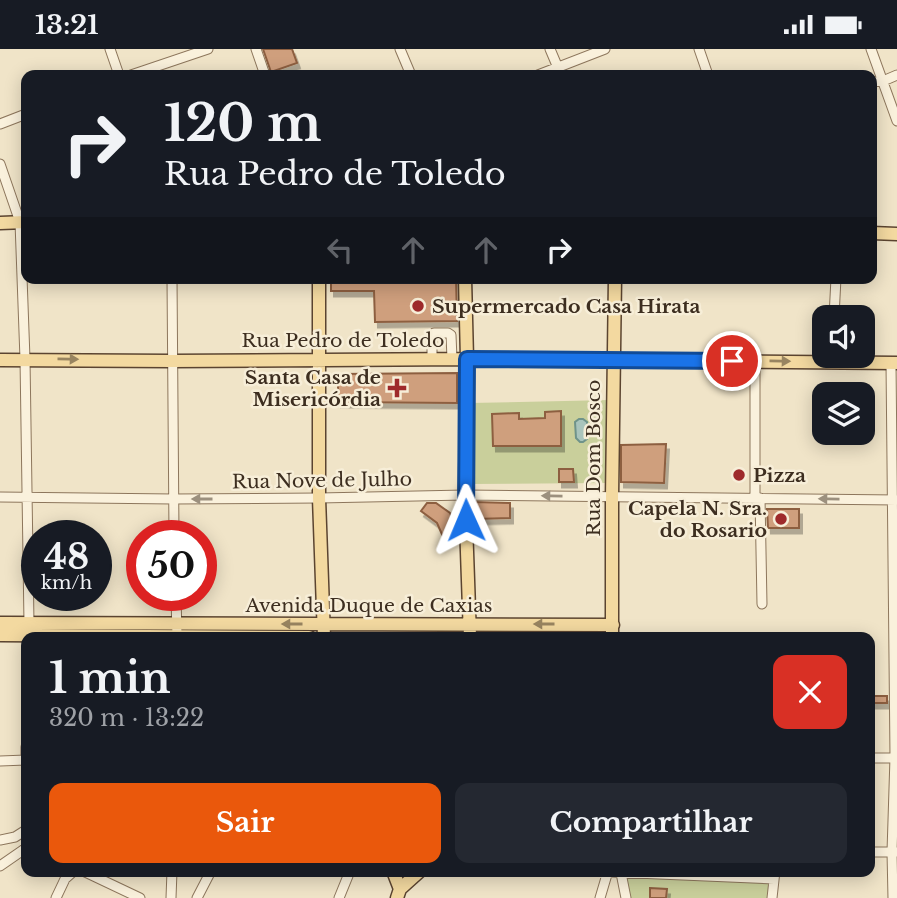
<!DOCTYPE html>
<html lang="pt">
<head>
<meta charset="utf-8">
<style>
  :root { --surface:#171b24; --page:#242831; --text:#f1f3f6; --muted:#9ea1a6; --accent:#ea580c }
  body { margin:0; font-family:"Libre Baskerville",serif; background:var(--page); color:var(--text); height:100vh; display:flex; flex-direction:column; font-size:26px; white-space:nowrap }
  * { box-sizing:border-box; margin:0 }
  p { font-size:23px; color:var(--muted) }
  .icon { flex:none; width:38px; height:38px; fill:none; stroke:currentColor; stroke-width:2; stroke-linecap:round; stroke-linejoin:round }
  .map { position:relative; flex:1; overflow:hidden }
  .details { position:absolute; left:21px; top:583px; width:854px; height:245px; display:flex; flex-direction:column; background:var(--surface); border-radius:14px; box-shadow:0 4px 18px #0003 }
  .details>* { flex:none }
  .top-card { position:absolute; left:21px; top:21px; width:856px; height:214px; border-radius:14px; box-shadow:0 4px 18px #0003; background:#171b24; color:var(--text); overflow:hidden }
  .controls { position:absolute; left:812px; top:256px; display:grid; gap:14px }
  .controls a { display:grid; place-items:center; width:63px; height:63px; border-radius:14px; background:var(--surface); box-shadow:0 4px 18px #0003; font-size:35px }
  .speed { position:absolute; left:21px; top:471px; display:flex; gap:14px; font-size:35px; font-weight:700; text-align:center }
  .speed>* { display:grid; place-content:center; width:91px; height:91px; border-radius:50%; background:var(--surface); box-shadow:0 4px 18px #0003; line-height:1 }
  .speed small { font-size:18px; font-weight:400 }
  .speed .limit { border:10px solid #d22; background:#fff; color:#111 }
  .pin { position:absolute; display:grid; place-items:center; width:60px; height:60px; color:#fff; margin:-30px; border:4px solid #fff; border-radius:50%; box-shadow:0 2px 7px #0007 }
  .me { position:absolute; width:77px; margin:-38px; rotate:359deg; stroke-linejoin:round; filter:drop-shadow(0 0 5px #0008) }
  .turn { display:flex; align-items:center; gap:24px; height:147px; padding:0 28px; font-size:32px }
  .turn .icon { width:91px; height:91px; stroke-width:2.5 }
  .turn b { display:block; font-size:49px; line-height:60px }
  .lanes { display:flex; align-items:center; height:66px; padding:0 28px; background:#0003; justify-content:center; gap:35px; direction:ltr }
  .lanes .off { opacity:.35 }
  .round { display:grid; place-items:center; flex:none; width:74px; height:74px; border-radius:14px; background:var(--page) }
  .overview { display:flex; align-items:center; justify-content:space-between; height:119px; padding:0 28px }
  h1 { font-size:42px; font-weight:800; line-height:52px }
  .cta { display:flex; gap:14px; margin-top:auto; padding:14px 28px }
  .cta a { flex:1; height:80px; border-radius:14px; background:var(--accent); color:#fff; font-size:28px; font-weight:800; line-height:80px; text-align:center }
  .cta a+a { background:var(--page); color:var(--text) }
  .status { display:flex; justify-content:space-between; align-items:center; height:49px; padding:0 35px; background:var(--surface); direction:ltr }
  .status svg { height:19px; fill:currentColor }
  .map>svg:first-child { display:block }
  .green { fill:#c9cf9b }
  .water { fill:#a9c4bc; stroke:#6f938a; stroke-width:2 }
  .building { fill:#cf9f7d; stroke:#8d5f41; stroke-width:2; filter:url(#shadow) }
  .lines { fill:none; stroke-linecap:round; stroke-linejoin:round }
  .minor-casing { stroke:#8d765c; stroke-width:11 }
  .major-casing { stroke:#5b4430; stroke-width:15 }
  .minor { stroke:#faf1dc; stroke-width:9 }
  .major { stroke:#f3d9a0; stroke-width:12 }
  .oneway { fill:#988460 }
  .oneway2 { fill:#9c907e }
  .route-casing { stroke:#114b97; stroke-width:18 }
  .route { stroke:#1a73e8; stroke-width:12 }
  .poi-dot { fill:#9e2a2b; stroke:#f7eed8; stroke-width:2.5 }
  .labels { text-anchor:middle; stroke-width:5; stroke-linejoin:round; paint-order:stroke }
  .poi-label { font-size:19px; font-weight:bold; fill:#3d2e20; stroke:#f7eed8; text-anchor:start }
  .street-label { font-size:19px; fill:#3d2e20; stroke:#f7eed8 }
</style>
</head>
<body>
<div class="status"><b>13:21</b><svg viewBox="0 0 49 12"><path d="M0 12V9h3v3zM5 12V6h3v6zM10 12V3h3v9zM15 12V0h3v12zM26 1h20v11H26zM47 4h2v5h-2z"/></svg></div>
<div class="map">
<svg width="897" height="849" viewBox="0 0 897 849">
  <defs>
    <filter id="shadow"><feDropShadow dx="3" dy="5.5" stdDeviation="0" flood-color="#0004"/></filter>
  </defs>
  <rect width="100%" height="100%" fill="#f0e4c8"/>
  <path class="green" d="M 610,351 L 608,434 L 469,435 L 469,354 Z
    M 623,826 L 772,831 L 770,849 L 627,849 Z"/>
  <path class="water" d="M 579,370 L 583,370 L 587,373 L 587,390 L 583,393 L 580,393 L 576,389 L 575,373 Z"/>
  <path class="building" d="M 263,0 L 292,0 L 297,14 L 271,23 Z
    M 331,229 L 456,229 L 457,272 L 375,273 L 374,242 L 331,242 Z
    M 457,324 L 457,354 L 338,353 L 338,325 Z
    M 561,362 L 561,397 L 493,397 L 492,365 L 519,364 L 519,370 L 545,369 L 545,363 Z
    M 666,395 L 664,434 L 621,433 L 621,396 Z
    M 559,420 L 573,420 L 574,433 L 559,433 Z
    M 474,453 L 510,454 L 510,469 L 475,470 Z
    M 427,454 L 436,454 L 450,464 L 458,485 L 444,490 L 437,474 L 421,462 Z
    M 767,460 L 799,460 L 799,479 L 768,479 Z
    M 870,647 L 887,647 L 887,654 L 870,654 Z
    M 650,839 L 667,840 L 666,849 L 650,849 Z"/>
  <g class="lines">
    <g class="minor-casing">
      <path id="minor" d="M 110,0 L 119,26
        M 256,0 L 265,26
        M 400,0 L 411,26
        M 550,0 L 561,26
        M 699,0 L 708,26
        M 871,0 L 897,72
        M 131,26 L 208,0
        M 538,26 L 605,0
        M 872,33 L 883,32 L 897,26
        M 0,75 L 26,65
        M 0,115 L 20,173 L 25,310 L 29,574 L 27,578
        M 172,229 L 174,486
        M 834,268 L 836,229
        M 432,310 L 432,287 L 434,284 L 448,284 L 451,286 L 452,310
        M 891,314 L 895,708 L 892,803 L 893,849
        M 0,448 L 173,450 L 319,449 L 465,446 L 897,451
        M 755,449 L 755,312
        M 760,449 L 762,555
        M 176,546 L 177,588
        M 26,698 L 26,712
        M 870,709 L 897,709
        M 0,712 L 26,711
        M 0,791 L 15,788 L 26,781
        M 870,803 L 896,803
        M 0,817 L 26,799
        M 83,822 L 140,849
        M 589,822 L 774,830
        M 621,824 L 626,849
        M 56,849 L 65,830 L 74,822
        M 171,849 L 172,822
        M 197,849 L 211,822
        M 339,849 L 350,822
        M 600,849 L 608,822
        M 772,849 L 775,822"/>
    </g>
    <g class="major-casing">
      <path id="major" d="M 0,174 L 26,173
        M 872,184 L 897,185
        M 319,229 L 319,449 L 324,588
        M 465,229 L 467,310 L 465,446 L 470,588
        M 0,311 L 172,312 L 467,310 L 897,314
        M 0,574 L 613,576
        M 0,586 L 309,588
        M 612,588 L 612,448 L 615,229
        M 393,822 L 400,840
        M 397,849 L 400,840 L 420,822"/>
    </g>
    <use href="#minor" class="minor"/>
    <use href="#major" class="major"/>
  </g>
  <defs><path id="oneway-solid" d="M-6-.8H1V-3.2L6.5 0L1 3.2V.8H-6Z" transform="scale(1.75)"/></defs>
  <g class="oneway">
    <use href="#oneway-solid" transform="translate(68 310) rotate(1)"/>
    <use href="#oneway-solid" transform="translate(780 312) rotate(1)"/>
    <use href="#oneway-solid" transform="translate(292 575) rotate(-180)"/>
    <use href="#oneway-solid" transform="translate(544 575) rotate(-180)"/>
  </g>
  <g class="oneway2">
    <use href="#oneway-solid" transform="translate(552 447) rotate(-179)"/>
    <use href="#oneway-solid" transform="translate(202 450) rotate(180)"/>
    <use href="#oneway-solid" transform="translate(829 450) rotate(-179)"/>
  </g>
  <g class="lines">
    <g class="route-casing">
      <path id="route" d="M 466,471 L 467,310 L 732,312"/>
    </g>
    <use href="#route" class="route"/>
  </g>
  <g class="poi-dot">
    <circle cx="418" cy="257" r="7"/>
    <path d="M393.5 328.5h7v7h7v7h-7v7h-7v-7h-7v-7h7z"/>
    <circle cx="739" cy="426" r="7"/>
    <circle cx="781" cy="470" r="7"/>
  </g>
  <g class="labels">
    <g class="poi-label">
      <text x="432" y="264">Supermercado Casa Hirata</text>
      <text x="381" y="335" text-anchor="end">Santa Casa de<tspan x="381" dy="22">Misericórdia</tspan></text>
      <text x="753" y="433">Pizza</text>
      <text x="767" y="466" text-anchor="end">Capela N. Sra.<tspan x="767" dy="22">do Rosario</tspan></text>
    </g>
    <g class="street-label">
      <text x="343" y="298">Rua Pedro de Toledo</text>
      <text transform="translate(593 409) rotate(-90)" y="7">Rua Dom Bosco</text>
      <text transform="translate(322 431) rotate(-1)" y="7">Rua Nove de Julho</text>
      <text x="369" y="563">Avenida Duque de Caxias</text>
    </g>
  </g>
</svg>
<div class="controls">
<a><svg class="icon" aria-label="sound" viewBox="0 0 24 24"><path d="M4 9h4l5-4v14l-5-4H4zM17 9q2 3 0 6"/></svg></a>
<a><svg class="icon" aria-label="layers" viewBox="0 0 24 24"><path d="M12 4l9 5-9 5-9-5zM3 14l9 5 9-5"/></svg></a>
</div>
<div class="speed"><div>48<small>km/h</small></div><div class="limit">50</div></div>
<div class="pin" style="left:732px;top:312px;background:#d93025"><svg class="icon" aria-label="arrive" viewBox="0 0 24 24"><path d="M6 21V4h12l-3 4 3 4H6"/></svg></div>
<svg class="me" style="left:466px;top:471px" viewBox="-20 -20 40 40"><path d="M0-17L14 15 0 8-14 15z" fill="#1a73e8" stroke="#fff" stroke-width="4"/></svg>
<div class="top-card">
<div class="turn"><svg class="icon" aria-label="right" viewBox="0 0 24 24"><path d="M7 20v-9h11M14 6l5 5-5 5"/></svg><div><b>120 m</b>Rua Pedro de Toledo</div></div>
<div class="lanes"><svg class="icon off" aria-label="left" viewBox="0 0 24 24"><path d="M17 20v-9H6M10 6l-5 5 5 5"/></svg><svg class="icon off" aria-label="ahead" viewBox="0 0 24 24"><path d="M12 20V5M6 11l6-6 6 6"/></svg><svg class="icon off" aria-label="ahead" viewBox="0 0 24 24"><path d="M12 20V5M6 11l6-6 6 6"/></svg><svg class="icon" aria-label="right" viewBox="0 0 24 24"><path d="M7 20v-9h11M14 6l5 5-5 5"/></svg></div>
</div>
<section class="details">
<div class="overview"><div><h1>1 min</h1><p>320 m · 13:22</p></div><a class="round" style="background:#d93025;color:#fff"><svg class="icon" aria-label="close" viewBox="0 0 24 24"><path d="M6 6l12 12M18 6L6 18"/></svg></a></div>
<div class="cta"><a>Sair</a><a>Compartilhar</a></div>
</section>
</div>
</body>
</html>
